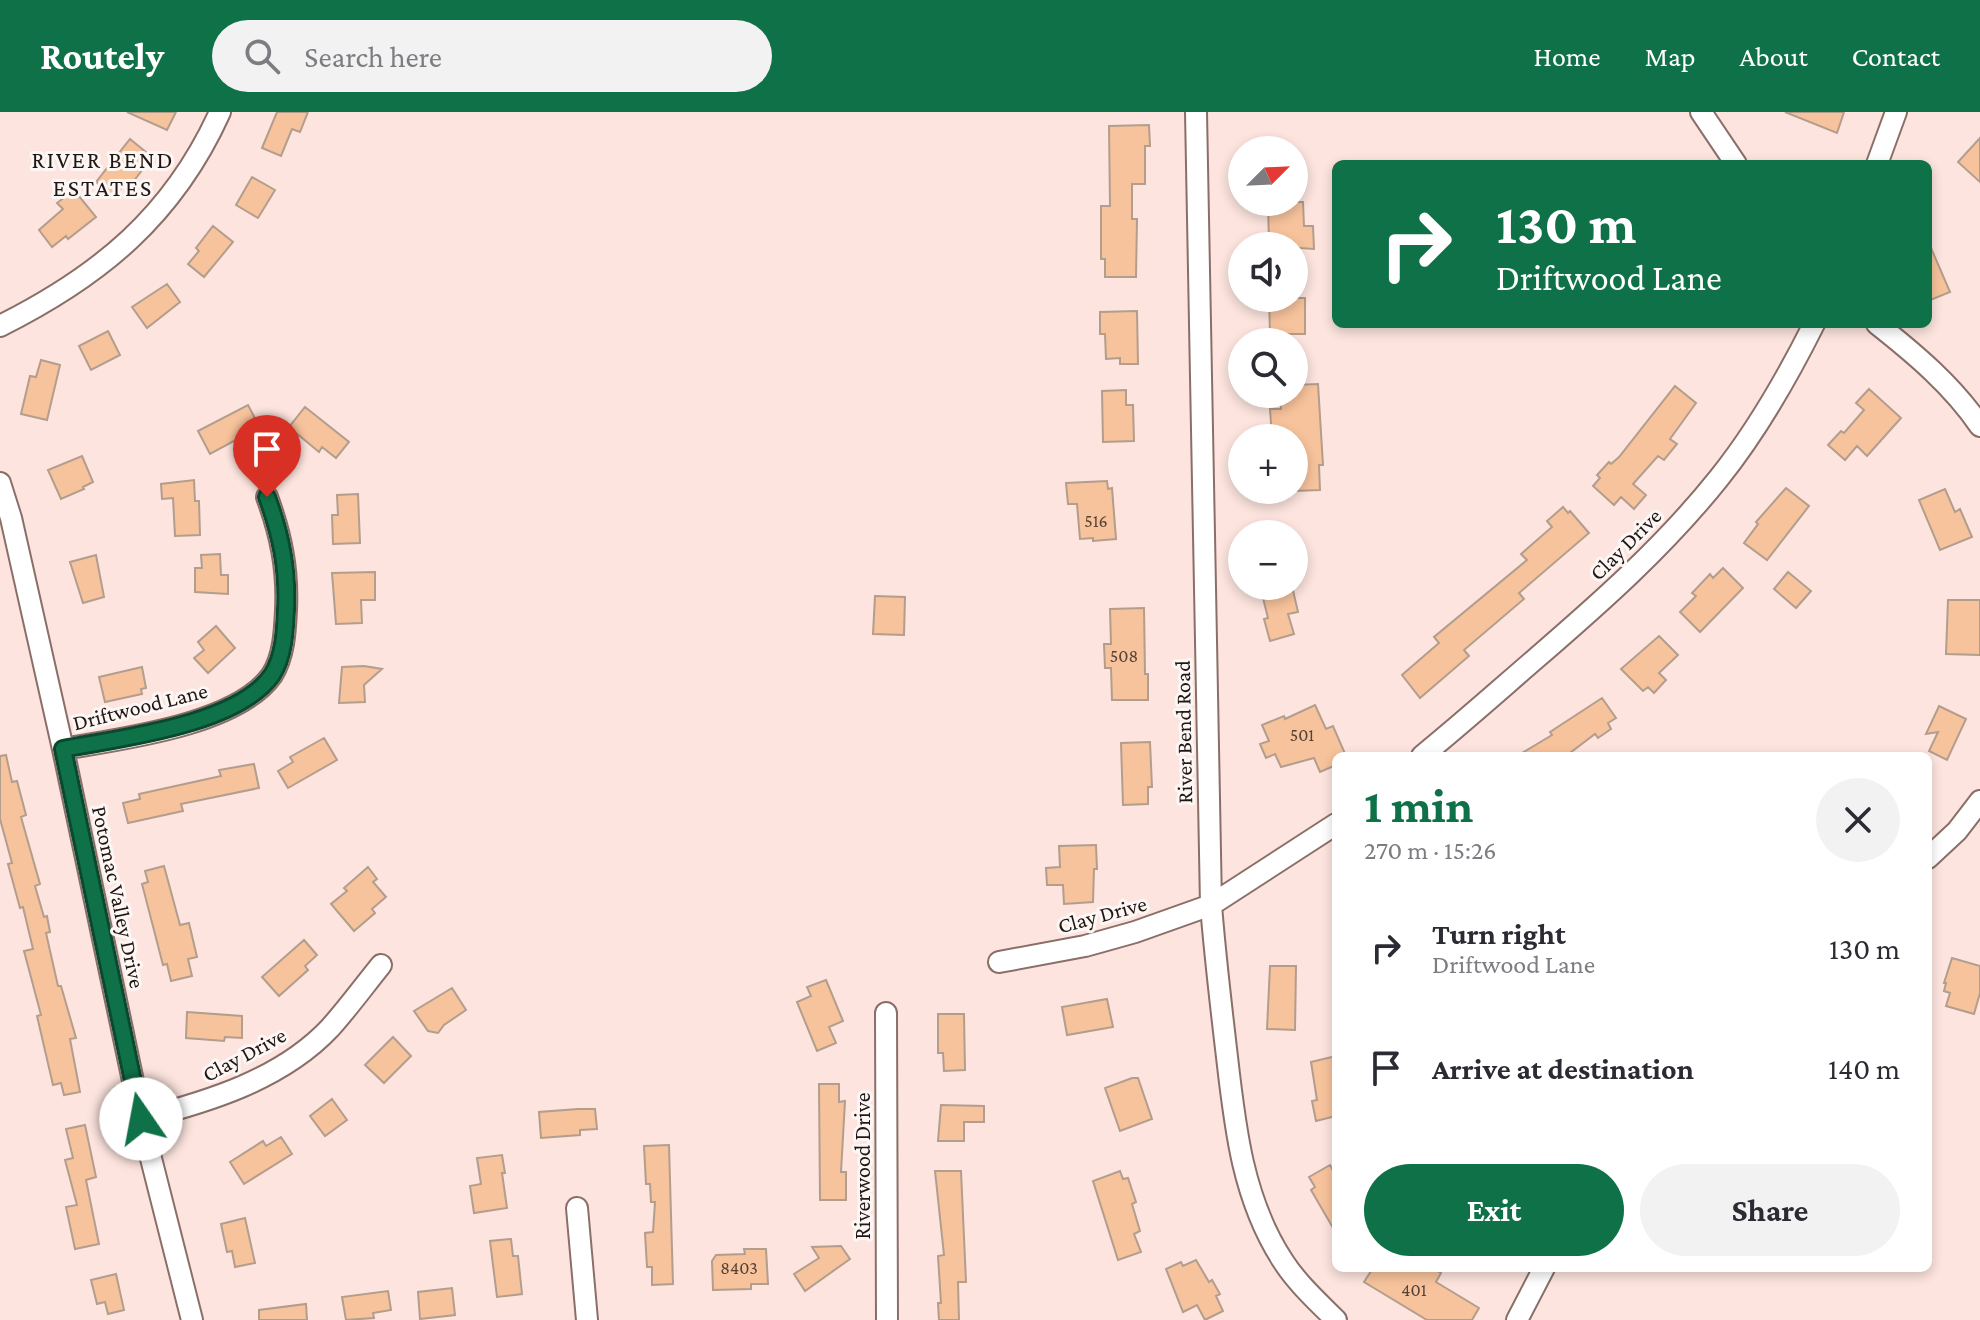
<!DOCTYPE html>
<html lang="en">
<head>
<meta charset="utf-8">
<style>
  :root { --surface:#fff; --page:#f2f2f3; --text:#2b2b33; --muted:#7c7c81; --accent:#0f7148 }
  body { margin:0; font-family:"Crimson Pro",serif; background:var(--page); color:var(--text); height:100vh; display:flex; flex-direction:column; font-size:30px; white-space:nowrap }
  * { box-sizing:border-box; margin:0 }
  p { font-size:26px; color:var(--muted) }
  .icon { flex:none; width:44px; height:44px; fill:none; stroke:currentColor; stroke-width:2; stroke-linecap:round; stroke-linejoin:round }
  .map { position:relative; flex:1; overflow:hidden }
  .side { position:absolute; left:1332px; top:640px; width:600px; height:520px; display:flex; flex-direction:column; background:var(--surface); border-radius:12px; box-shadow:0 4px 12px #0003 }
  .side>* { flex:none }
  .top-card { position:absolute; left:1332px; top:48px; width:600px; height:168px; border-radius:12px; box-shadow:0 4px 12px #0003; background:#0f7148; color:#fff; overflow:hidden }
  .needle { width:52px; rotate:66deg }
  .controls { position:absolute; left:1228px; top:24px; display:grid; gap:16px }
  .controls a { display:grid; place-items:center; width:80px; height:80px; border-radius:50%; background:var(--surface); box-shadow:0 4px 12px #0003; font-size:40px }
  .pin { position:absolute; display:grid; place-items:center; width:68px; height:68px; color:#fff; margin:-82px -34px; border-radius:50% 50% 50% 0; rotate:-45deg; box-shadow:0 0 8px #0007 }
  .pin .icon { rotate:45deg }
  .me { position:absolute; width:88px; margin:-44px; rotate:348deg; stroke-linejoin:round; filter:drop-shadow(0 0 6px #0008) }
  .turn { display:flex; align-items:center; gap:28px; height:168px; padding:0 32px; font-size:36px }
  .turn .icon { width:104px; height:104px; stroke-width:2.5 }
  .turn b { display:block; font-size:56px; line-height:68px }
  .round { display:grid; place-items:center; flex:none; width:84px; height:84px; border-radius:42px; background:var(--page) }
  .summary { display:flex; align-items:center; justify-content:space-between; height:136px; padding:0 32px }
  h1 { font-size:48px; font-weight:700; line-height:60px; color:var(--accent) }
  .cta { display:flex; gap:16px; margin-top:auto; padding:16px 32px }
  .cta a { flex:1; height:92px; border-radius:48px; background:var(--accent); color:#fff; font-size:32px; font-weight:700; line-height:92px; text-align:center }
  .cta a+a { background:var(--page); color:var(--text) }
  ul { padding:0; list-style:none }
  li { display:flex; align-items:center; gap:24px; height:120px; padding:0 32px }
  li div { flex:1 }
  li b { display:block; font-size:30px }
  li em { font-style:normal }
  header { display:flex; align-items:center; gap:48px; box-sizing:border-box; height:112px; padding:0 40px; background:var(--accent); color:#fff }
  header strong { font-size:38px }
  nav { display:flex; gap:44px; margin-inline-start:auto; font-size:28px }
  .search { width:560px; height:72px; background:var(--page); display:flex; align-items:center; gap:20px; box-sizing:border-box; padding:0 28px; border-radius:44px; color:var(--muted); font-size:30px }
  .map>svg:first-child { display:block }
  .building { fill:#f7c39c; stroke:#b39d8d; stroke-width:2 }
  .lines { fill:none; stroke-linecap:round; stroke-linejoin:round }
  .minor-casing { stroke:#8a6f69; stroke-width:24 }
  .minor { stroke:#fff; stroke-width:20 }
  .route-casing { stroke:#0a492f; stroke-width:20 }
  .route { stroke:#0f7148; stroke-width:14 }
  .labels { text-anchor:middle; stroke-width:6; stroke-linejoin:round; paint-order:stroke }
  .number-label { font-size:18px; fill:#564135 }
  .street-label { font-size:22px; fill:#201613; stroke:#fcf6f5 }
  .neighbourhood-label { font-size:24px; letter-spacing:2px; fill:#201613; stroke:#fcf6f5 }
</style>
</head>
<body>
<header>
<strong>Routely</strong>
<div class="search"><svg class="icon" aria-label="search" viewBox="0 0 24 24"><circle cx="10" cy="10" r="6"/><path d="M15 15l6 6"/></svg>Search here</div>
<nav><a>Home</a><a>Map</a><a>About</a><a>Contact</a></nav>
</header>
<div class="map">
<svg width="1980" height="1208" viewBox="0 0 1980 1208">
  <rect width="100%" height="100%" fill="#fde4de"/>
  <path class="building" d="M 127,0 L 176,0 L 167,18 Z
    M 277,0 L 308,0 L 300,20 L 292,17 L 281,44 L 262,36 Z
    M 1785,0 L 1844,0 L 1837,21 Z
    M 1149,13 L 1150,34 L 1145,34 L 1145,72 L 1132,72 L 1132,107 L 1137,107 L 1136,165 L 1105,165 L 1105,147 L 1101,147 L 1101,94 L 1110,94 L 1109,14 Z
    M 1980,26 L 1980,70 L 1958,50 Z
    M 130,27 L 152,45 L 130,74 L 125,71 L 114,85 L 96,70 Z
    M 252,65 L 275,78 L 258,106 L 236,93 Z
    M 74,78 L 96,105 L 68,127 L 66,124 L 52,135 L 39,118 L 63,97 L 57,91 Z
    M 1268,90 L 1303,90 L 1304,114 L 1313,114 L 1314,137 L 1269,134 Z
    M 213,114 L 233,130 L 204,165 L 188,152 L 199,139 L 196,136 Z
    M 1928,129 L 1950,180 L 1928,189 Z
    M 167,172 L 180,190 L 147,216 L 132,195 Z
    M 1269,186 L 1305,186 L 1305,222 L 1270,222 Z
    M 1137,199 L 1138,252 L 1120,252 L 1120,246 L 1106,247 L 1105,222 L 1100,222 L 1100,200 Z
    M 108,219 L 120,243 L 91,258 L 79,234 Z
    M 41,248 L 60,253 L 47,308 L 21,302 L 30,264 L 36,265 Z
    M 1318,272 L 1323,353 L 1319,353 L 1320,378 L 1294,379 L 1294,326 L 1272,326 L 1270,297 L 1281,297 L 1280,283 L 1294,282 L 1294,273 Z
    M 1675,274 L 1696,291 L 1670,327 L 1677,332 L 1664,348 L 1658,344 L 1633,372 L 1646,383 L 1634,397 L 1621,385 L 1614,393 L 1593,374 L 1600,366 L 1597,363 L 1609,350 L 1611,352 L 1619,345 Z
    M 1869,277 L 1901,306 L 1867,344 L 1857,334 L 1845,348 L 1828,333 L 1841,319 L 1844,321 L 1864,298 L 1856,291 Z
    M 1126,278 L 1126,293 L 1133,293 L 1134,329 L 1103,330 L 1102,279 Z
    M 248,293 L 257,310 L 242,318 L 245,323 L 210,342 L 198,319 Z
    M 305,295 L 349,330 L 336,346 L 322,335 L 319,340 L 289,315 Z
    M 82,344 L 93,370 L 83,375 L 84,377 L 61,387 L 48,358 Z
    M 194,368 L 195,389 L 199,389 L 200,423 L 175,424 L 173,386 L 162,387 L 161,372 Z
    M 1107,369 L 1108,377 L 1112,376 L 1116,427 L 1093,429 L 1093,426 L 1080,427 L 1077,392 L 1068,392 L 1066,371 Z
    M 1786,376 L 1809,394 L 1767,448 L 1744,431 L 1758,412 L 1756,410 Z
    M 1945,377 L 1955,400 L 1960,397 L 1972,425 L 1940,438 L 1919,388 Z
    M 358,382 L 360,431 L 333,432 L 332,403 L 338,403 L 337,383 Z
    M 1563,395 L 1568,401 L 1570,399 L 1589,421 L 1519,481 L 1524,487 L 1464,538 L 1469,544 L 1420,586 L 1402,563 L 1439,531 L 1434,525 L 1527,448 L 1521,442 L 1552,415 L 1547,409 Z
    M 220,442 L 221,463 L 228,463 L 228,482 L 195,480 L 195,456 L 202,456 L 201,443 Z
    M 96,443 L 104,485 L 83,491 L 70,450 Z
    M 1723,456 L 1743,476 L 1700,520 L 1680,500 L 1696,484 L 1692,481 L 1710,462 L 1713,466 Z
    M 375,460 L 375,488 L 361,488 L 362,511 L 336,512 L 332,461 Z
    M 1788,460 L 1811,479 L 1796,496 L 1774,477 Z
    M 1260,474 L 1292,474 L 1298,500 L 1288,502 L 1294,522 L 1270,529 L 1264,507 L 1268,506 Z
    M 875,484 L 905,485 L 904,523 L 873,522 Z
    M 1948,488 L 1980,488 L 1980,543 L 1946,542 Z
    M 1144,496 L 1145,562 L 1148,562 L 1148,588 L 1112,588 L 1111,556 L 1105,556 L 1104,532 L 1111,532 L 1110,497 Z
    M 216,514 L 235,536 L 208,561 L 194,546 L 204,538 L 198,530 Z
    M 1659,524 L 1678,543 L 1659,561 L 1666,568 L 1654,581 L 1648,575 L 1643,579 L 1621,557 Z
    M 364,554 L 382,557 L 364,573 L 365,590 L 339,591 L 342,555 Z
    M 142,555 L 146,576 L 141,577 L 142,582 L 105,590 L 99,565 Z
    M 1602,586 L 1616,606 L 1608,611 L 1611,617 L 1598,626 L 1595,622 L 1566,644 L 1517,644 L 1552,623 L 1550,620 Z
    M 1315,593 L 1326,617 L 1333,614 L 1346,644 L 1336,644 L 1336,653 L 1320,660 L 1314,646 L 1281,655 L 1275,642 L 1266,646 L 1260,632 L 1269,629 L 1262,613 L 1284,604 L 1285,607 Z
    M 1939,594 L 1966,607 L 1947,648 L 1929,639 L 1938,620 L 1926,622 Z
    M 324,626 L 337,648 L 288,676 L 278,659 L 293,650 L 290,645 Z
    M 1150,630 L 1152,675 L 1148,675 L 1148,692 L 1123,693 L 1121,631 Z
    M 6,643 L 12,670 L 17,669 L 26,703 L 21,705 L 40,772 L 35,774 L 44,805 L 47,804 L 50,820 L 46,821 L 58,874 L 61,874 L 76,926 L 70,927 L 80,980 L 64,983 L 61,971 L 53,973 L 37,904 L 41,903 L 24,839 L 33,837 L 23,795 L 20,796 L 8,752 L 12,751 L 0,707 L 0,644 Z
    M 254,652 L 259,676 L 181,692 L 183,699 L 128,711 L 123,691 L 140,687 L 139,682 L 221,664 L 219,658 Z
    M 1096,733 L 1097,757 L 1094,757 L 1093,790 L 1064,792 L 1063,773 L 1047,773 L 1046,756 L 1060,755 L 1059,734 Z
    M 164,754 L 180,813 L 189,811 L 197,845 L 188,847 L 192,864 L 171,869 L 167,852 L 163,853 L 142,772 L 148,770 L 145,759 Z
    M 368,755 L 377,767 L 373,770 L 386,785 L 372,797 L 375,801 L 354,819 L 331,792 L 347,779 L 344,776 Z
    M 304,828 L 317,843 L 305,854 L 308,858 L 279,884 L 262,865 Z
    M 1952,846 L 1980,854 L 1980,881 L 1974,902 L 1946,894 L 1950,881 L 1944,879 L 1946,871 L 1944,871 Z
    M 1270,854 L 1296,854 L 1295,918 L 1267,917 Z
    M 826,868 L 843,909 L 829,915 L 836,931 L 817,939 L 797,890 L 811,884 L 807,875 Z
    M 452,876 L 466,898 L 444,913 L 438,921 L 428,919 L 414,899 Z
    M 1107,887 L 1113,915 L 1067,923 L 1062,895 Z
    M 187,900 L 242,904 L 242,926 L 225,925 L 224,929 L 186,926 Z
    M 938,902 L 964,902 L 965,958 L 944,959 L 943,941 L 938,941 Z
    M 393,925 L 411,944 L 384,971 L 365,953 Z
    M 1336,944 L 1336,1004 L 1316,1009 L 1312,989 L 1317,988 L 1311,950 Z
    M 1132,966 L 1138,966 L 1152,1007 L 1120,1019 L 1105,976 Z
    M 819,972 L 839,972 L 839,990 L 845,989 L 841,1060 L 846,1060 L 846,1088 L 820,1088 Z
    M 332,987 L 347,1008 L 325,1024 L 310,1004 Z
    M 941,993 L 984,994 L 984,1010 L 964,1010 L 964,1029 L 938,1029 Z
    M 578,997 L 595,997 L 597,1017 L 580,1018 L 580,1023 L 541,1026 L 539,1000 Z
    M 85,1013 L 96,1065 L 86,1068 L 99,1132 L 75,1137 L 66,1095 L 77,1093 L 65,1048 L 73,1046 L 66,1017 Z
    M 281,1025 L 292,1042 L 244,1072 L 230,1050 L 263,1029 L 266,1034 Z
    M 669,1033 L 673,1172 L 652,1173 L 652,1155 L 647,1155 L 645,1121 L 653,1120 L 655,1090 L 651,1090 L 650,1072 L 646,1072 L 644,1034 Z
    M 502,1043 L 505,1061 L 502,1061 L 507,1096 L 474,1101 L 470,1074 L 481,1072 L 477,1046 Z
    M 1330,1053 L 1336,1064 L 1336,1121 L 1311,1078 L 1315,1075 L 1309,1065 Z
    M 935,1059 L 961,1059 L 966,1170 L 958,1170 L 959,1208 L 939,1208 L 938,1191 L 941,1191 L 938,1144 L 944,1143 Z
    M 1120,1059 L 1123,1067 L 1128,1066 L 1136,1090 L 1132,1092 L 1140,1119 L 1134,1122 L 1141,1140 L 1118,1148 L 1093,1069 Z
    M 245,1106 L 255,1151 L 235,1155 L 232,1139 L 227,1140 L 221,1112 Z
    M 511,1127 L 513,1144 L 518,1144 L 522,1182 L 497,1185 L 490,1129 Z
    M 841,1134 L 850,1147 L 805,1179 L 794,1162 L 819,1146 L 812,1135 Z
    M 744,1137 L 766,1137 L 768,1172 L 751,1172 L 751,1177 L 713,1178 L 712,1149 L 716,1143 L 745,1142 Z
    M 1196,1148 L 1209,1170 L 1212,1168 L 1220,1182 L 1216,1184 L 1223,1199 L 1205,1208 L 1197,1193 L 1183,1200 L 1166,1157 L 1181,1150 L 1183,1154 Z
    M 1373,1156 L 1433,1156 L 1441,1161 L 1436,1170 L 1479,1196 L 1472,1208 L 1427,1208 L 1364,1170 Z
    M 116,1162 L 124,1198 L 108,1202 L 105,1190 L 97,1192 L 91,1168 Z
    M 452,1176 L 455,1203 L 420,1207 L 418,1180 Z
    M 388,1179 L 391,1198 L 373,1201 L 374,1206 L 346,1208 L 342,1185 Z
    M 306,1192 L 307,1208 L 259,1208 L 259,1198 Z"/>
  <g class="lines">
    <g class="minor-casing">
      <path id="minor" d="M 1196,0 L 1211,793 C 1215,844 1221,894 1227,945 C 1235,1016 1243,1088 1283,1149 C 1297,1171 1318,1190 1336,1208
        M 1701,0 L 1736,52
        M 1877,52 L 1896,0
        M 1877,212 C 1915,242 1953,274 1980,314
        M 0,214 C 100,164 173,104 220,0
        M 0,371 L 11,406 L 63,637 L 141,1007 L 192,1208
        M 63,637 C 121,627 237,613 272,563 C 284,544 285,519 286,498 C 288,457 281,423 267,385
        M 1422,644 C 1460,613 1496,581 1533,549 C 1599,492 1664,435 1719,366 C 1756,320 1787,266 1814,212
        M 1928,746 L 1957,719 L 1980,689
        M 999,850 L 1085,834 L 1135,820 L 1211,793 L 1336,712
        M 886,901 L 887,1208
        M 141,1007 C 207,990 281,968 330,916 C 348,896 364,874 381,853
        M 577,1096 L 587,1208
        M 1517,1208 L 1544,1156"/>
    </g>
    <use href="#minor" class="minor"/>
  </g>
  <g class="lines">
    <g class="route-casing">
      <path id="route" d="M 141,1007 L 63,637 C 120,626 237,613 272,563 C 284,544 285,519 286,498 C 288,457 281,423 267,385"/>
    </g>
    <use href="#route" class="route"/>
  </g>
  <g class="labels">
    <g class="number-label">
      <text x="1096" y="415">516</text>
      <text x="1124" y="550">508</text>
      <text x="1302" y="629">501</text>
      <text x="739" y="1162">8403</text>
      <text x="1414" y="1184">401</text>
    </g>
    <g class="street-label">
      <text transform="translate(1625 432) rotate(-45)" y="8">Clay Drive</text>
      <text transform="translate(140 594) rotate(-14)" y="8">Driftwood Lane</text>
      <text transform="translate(1183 620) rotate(-91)" y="8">River Bend Road</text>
      <text transform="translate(119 785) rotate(78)" y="8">Potomac Valley Drive</text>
      <text transform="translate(1102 802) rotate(-15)" y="8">Clay Drive</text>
      <text transform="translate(244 942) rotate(-28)" y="8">Clay Drive</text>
      <text transform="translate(862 1054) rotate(-90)" y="8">Riverwood Drive</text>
    </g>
    <g class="neighbourhood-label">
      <text x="103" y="56">RIVER BEND<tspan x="103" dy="28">ESTATES</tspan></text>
    </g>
  </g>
</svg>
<div class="controls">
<a><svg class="needle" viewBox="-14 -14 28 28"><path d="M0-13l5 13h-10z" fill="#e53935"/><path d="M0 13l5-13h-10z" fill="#7c7c81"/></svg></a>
<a><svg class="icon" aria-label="sound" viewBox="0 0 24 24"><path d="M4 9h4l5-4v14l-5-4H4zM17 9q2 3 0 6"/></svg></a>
<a><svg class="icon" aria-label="search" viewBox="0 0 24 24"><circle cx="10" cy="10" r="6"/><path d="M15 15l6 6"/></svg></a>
<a>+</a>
<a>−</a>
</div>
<div class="pin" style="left:267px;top:385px;background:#d93025"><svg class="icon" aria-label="arrive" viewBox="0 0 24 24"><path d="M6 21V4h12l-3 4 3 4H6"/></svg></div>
<svg class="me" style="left:141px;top:1007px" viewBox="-20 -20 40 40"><circle r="19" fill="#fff"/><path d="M0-13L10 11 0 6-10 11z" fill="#0f7148"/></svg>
<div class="top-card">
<div class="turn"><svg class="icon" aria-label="right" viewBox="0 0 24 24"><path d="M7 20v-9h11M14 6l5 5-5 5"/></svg><div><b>130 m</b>Driftwood Lane</div></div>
</div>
<section class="side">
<div class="summary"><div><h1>1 min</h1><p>270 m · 15:26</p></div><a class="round"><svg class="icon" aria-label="close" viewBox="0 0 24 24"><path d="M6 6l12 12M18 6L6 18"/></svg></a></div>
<ul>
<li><svg class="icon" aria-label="right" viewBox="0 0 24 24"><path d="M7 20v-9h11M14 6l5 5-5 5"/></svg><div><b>Turn right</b><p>Driftwood Lane</p></div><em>130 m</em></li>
<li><svg class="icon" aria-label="arrive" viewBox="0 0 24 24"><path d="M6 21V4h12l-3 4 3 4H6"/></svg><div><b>Arrive at destination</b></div><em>140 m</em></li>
</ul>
<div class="cta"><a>Exit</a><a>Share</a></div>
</section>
</div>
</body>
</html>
